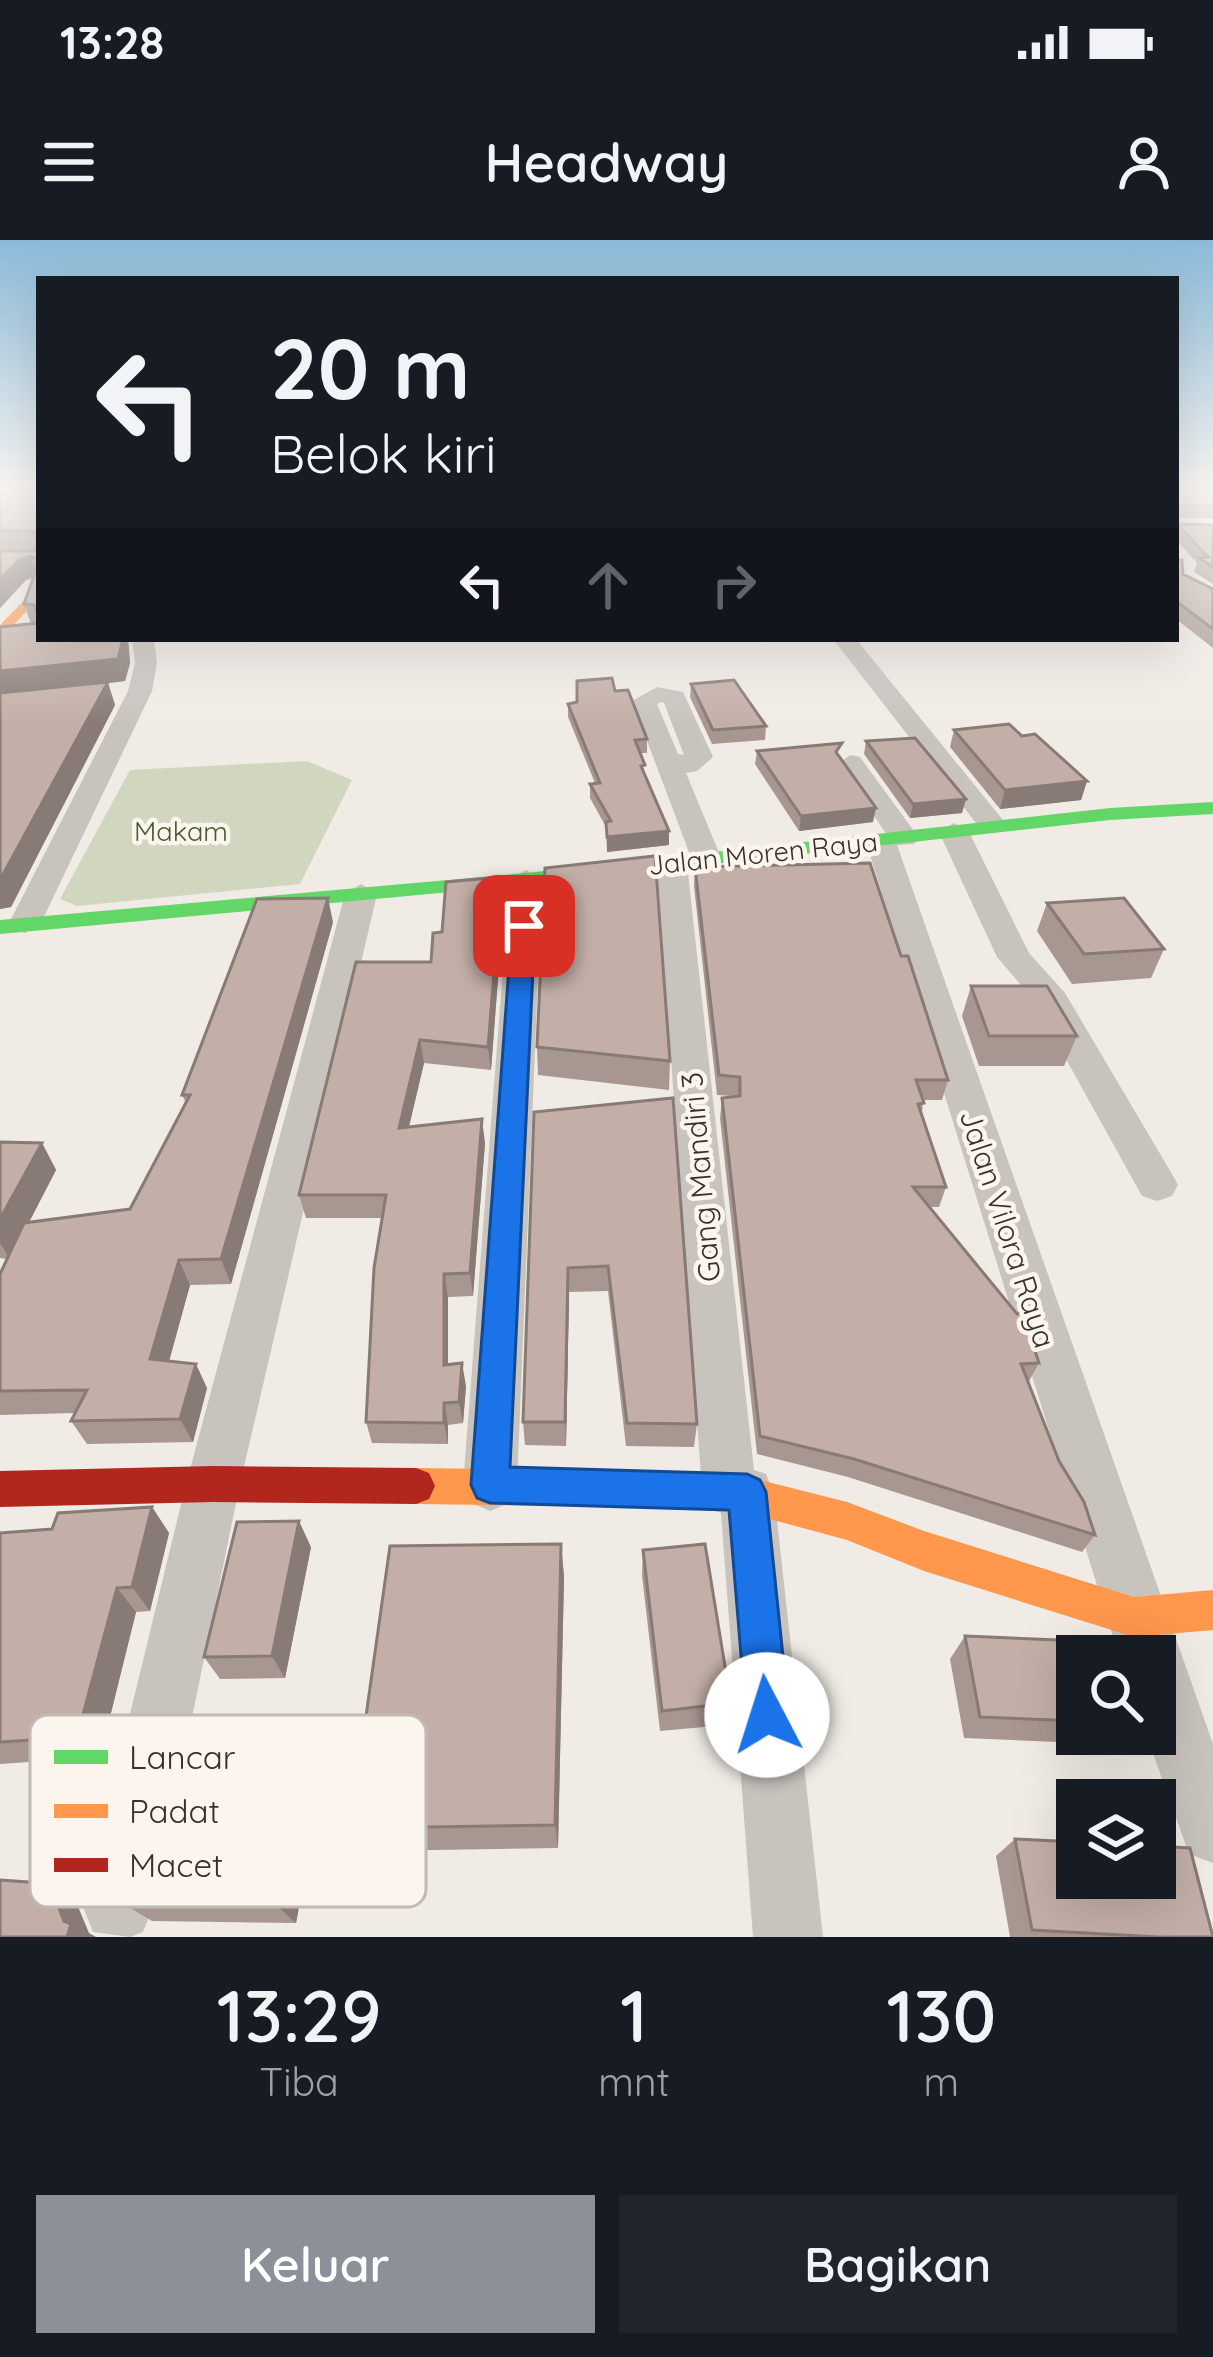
<!DOCTYPE html>
<html lang="id">
<head>
<meta charset="utf-8">
<style>
  :root { --surface:#171b24; --page:#20242c; --text:#f1f3f6; --muted:#9ea1a6; --accent:#8c9099 }
  body { margin:0; font-family:Quicksand,sans-serif; background:var(--page); color:var(--text); height:100vh; display:flex; flex-direction:column; font-size:45px; white-space:nowrap }
  * { box-sizing:border-box; margin:0 }
  p { font-size:39px; color:var(--muted) }
  .icon { flex:none; width:66px; height:66px; fill:none; stroke:currentColor; stroke-width:2; stroke-linecap:round; stroke-linejoin:round }
  .map { position:relative; height:1697px; overflow:hidden }
  .details { display:flex; flex-direction:column; background:var(--surface); flex:1 }
  .details>* { flex:none }
  .guide { position:absolute; left:36px; top:36px; width:1143px; height:366px; border-radius:0px; box-shadow:0 12px 48px #0002; background:#171b24; color:var(--text); overflow:hidden }
  .controls { position:absolute; left:1056px; top:1395px; display:grid; gap:24px }
  .controls a { display:grid; place-items:center; width:120px; height:120px; border-radius:0px; background:var(--surface); box-shadow:0 12px 48px #0002; font-size:60px }
  .pin { position:absolute; display:grid; place-items:center; width:102px; height:102px; color:#fff; margin:-51px; border-radius:24px; box-shadow:0 6px 18px #0006 }
  .me { position:absolute; width:132px; margin:-66px; rotate:355deg; stroke-linejoin:round; filter:drop-shadow(0 0 9px #0008) }
  .turn { display:flex; align-items:center; gap:42px; height:252px; padding:0 36px; font-size:54px }
  .turn .icon { width:156px; height:156px; stroke-width:2.5 }
  .turn b { display:block; font-size:84px; line-height:102px }
  .lanes { display:flex; align-items:center; height:114px; padding:0 36px; background:#0003; justify-content:center; gap:60px; direction:ltr }
  .lanes .off { opacity:.35 }
  .eta { display:flex; justify-content:space-evenly; align-items:center; height:204px; text-align:center }
  .eta b { font-size:72px; font-weight:600; line-height:84px }
  .action { display:flex; gap:24px; margin-top:auto; padding:24px 36px }
  .action a { flex:1; height:138px; border-radius:0px; background:var(--accent); color:#fff; font-size:48px; font-weight:600; line-height:138px; text-align:center }
  .action a+a { background:var(--page); color:var(--text) }
  .status { display:flex; justify-content:space-between; align-items:center; height:84px; padding:0 60px; background:var(--surface); direction:ltr }
  .status svg { height:33px; fill:currentColor }
  header { display:flex; justify-content:space-between; align-items:center; height:156px; padding:0 36px; background:var(--surface); font-size:54px; font-weight:600 }
  .map>svg:first-child { display:block }
  .green { fill:#d1d6bf }
  .lines { fill:none; stroke-linecap:round; stroke-linejoin:round }
  .street { fill:#c9c3be; fill-rule:evenodd }
  .fast { fill:#63d668; fill-rule:evenodd }
  .slow { fill:#ff974d; fill-rule:evenodd }
  .jam { fill:#b3261e; fill-rule:evenodd }
  .wall { fill:#a89690 }
  .shaded-wall { fill:#887a75 }
  .building { fill:#c3afa7; stroke:#887a75; stroke-width:3 }
  .route { fill:#1a73e8; stroke:#114b97; stroke-width:3 }
  .labels { text-anchor:middle; stroke-width:9; stroke-linejoin:round; paint-order:stroke }
  .far-park-label { font-size:27px; fill:#4a5a2e; stroke:#fbf5ee }
  .far-street-label { font-size:27px; fill:#3b302b; stroke:#fbf5ee }
  .street-label { font-size:30px; fill:#3b302b; stroke:#fbf5ee }
  .key { fill:#fbf5ee; stroke:#c1bab4; stroke-width:3 }
  .key-label { font-size:33px; fill:#3b302b }
</style>
</head>
<body>
<div class="status"><b>13:28</b><svg viewBox="0 0 49 12"><path d="M0 12V9h3v3zM5 12V6h3v6zM10 12V3h3v9zM15 12V0h3v12zM26 1h20v11H26zM47 4h2v5h-2z"/></svg></div>
<header><svg class="icon" aria-label="menu" viewBox="0 0 24 24"><path d="M4 6h16M4 12h16M4 18h16"/></svg>Headway<svg class="icon" aria-label="person" viewBox="0 0 24 24"><circle cx="12" cy="8" r="4"/><path d="M4 21q1-7 8-7t8 7"/></svg></header>
<div class="map">
<svg width="1213" height="1697" viewBox="0 0 1213 1697">
  <rect width="100%" height="100%" fill="#f0ebe5"/>
  <path class="green" d="M 307,521 L 352,540 L 300,644 L 77,666 L 60,659 L 130,530 Z"/>
  <g class="lines">
    <path class="street" d="M 132,399 L 154,399 L 157,423 L 152,451 L 41,683 L 25,693 L 13,690 L 9,683 L 128,451 L 135,423 Z
      M 833,399 L 856,399 L 1003,580 L 1008,586 L 1003,592 L 983,592 Z
      M 657,447 L 683,452 L 713,517 L 697,531 L 686,533 L 722,620 L 718,626 L 707,629 L 692,620 L 632,461 ZM 661,462 L 664,463 L 684,515 L 678,514 L 657,464 Z
      M 851,515 L 860,517 L 919,598 L 914,604 L 897,605 L 1213,1504 L 1213,1623 L 1189,1614 L 1146,1494 L 1155,1494 L 1155,1416 L 1119,1416 L 866,602 L 870,596 L 887,595 L 838,523 Z
      M 954,583 L 969,592 L 1029,713 L 1065,753 L 1172,934 L 1178,945 L 1172,956 L 1157,961 L 1142,956 L 1032,758 L 997,717 L 939,592 Z
      M 672,615 L 687,624 L 754,1230 L 766,1234 L 774,1253 L 823,1697 L 753,1697 L 721,1273 L 710,1268 L 702,1250 L 657,624 Z
      M 526,630 L 542,639 L 517,1245 L 509,1263 L 490,1271 L 471,1263 L 463,1245 L 510,639 Z
      M 361,644 L 377,654 L 240,1244 L 153,1667 L 143,1692 L 130,1697 L 93,1692 L 83,1667 L 186,1244 L 345,654 Z"/>
    <path class="fast" d="M 1213,562 L 1213,574 L 1110,580 L 526,645 L 0,694 L 0,680 L 526,633 L 1110,568 Z"/>
    <path class="slow" d="M 39,345 L 39,358 L 0,399 L 0,385 Z
      M 416,1228 L 729,1232 L 847,1262 L 924,1291 L 1134,1357 L 1213,1350 L 1213,1390 L 1134,1397 L 924,1331 L 847,1300 L 729,1268 L 416,1264 L 403,1259 L 397,1246 L 403,1233 Z"/>
    <path class="jam" d="M 213,1226 L 416,1228 L 429,1233 L 435,1246 L 429,1259 L 416,1264 L 213,1262 L 0,1267 L 0,1231 Z"/>
  </g>
  <path class="wall" d="M 39,248 L 39,399 L 128,399 L 130,423 L 125,441 L 108,443 L 115,465 L 11,667 L 0,669 L 0,387 L 31,384 L 24,364 L 33,337 L 26,340 L 0,368 L 0,311 L 35,310 L 0,310 L 0,255 Z
    M 1176,248 L 1213,250 L 1213,278 L 1177,278 L 1176,287 Z
    M 1177,284 L 1213,285 L 1213,344 L 1194,332 L 1197,323 L 1176,300 Z
    M 1176,320 L 1183,334 L 1213,349 L 1213,408 L 1176,379 Z
    M 691,444 L 766,486 L 765,500 L 712,504 L 690,457 Z
    M 615,451 L 647,499 L 647,513 L 640,513 L 645,535 L 669,605 L 607,612 L 606,587 L 590,558 L 590,544 L 595,543 L 568,477 L 568,464 Z
    M 954,490 L 1022,496 L 1087,541 L 1081,560 L 1000,569 L 950,507 Z
    M 866,501 L 962,573 L 910,578 L 864,514 Z
    M 757,511 L 840,517 L 873,582 L 799,591 L 755,524 Z
    M 695,627 L 901,716 L 948,840 L 942,860 L 923,860 L 922,873 L 946,947 L 939,967 L 929,967 L 1039,1123 L 1028,1143 L 1059,1221 L 1095,1295 L 1082,1312 L 848,1237 L 757,1214 L 720,878 L 722,858 L 732,856 L 717,855 L 694,646 Z
    M 502,637 L 504,660 L 491,830 L 424,823 L 409,887 L 485,903 L 473,1056 L 448,1057 L 448,1125 L 466,1146 L 463,1183 L 448,1185 L 448,1204 L 372,1203 L 366,1182 L 382,978 L 306,978 L 299,955 L 431,722 L 442,692 Z
    M 1047,663 L 1164,709 L 1151,738 L 1072,744 L 1037,691 Z
    M 333,682 L 231,1044 L 190,1045 L 169,1121 L 207,1148 L 193,1202 L 87,1204 L 71,1181 L 75,1173 L 0,1175 L 0,1034 L 7,1019 L 0,1018 L 0,902 L 42,903 L 56,930 L 29,982 L 130,969 L 186,863 L 182,855 Z
    M 971,746 L 1077,796 L 1064,826 L 979,826 L 962,776 Z
    M 537,807 L 670,821 L 669,850 L 538,835 Z
    M 534,872 L 697,1184 L 694,1207 L 626,1206 L 608,1051 L 569,1052 L 566,1206 L 525,1205 L 523,1182 Z
    M 152,1267 L 169,1293 L 150,1371 L 136,1372 L 100,1517 L 0,1524 L 0,1293 L 52,1289 Z
    M 561,1304 L 564,1337 L 558,1608 L 309,1612 L 296,1683 L 152,1681 L 122,1663 L 357,1540 Z
    M 311,1307 L 285,1438 L 220,1439 L 204,1417 Z
    M 643,1310 L 731,1463 L 726,1485 L 660,1491 L 642,1335 Z
    M 965,1396 L 1077,1416 L 1077,1494 L 1116,1494 L 1105,1504 L 964,1498 L 950,1419 Z
    M 1015,1599 L 1213,1697 L 1010,1697 L 996,1616 Z"/>
  <path class="shaded-wall" d="M 31,316 L 38,336 L 26,340 L 0,368 L 0,339 L 19,320 Z
    M 123,399 L 128,399 L 130,423 L 125,441 L 108,443 L 115,465 L 11,667 L 0,669 L 0,431 Z
    M 1087,541 L 1081,560 L 1000,569 L 1005,550 Z
    M 966,559 L 962,573 L 910,578 L 913,564 Z
    M 876,568 L 873,582 L 799,591 L 801,576 Z
    M 669,591 L 669,605 L 607,612 L 607,597 Z
    M 502,637 L 504,660 L 491,830 L 488,807 Z
    M 328,658 L 333,682 L 231,1044 L 221,1019 Z
    M 420,800 L 424,823 L 403,911 L 399,888 Z
    M 482,879 L 485,903 L 473,1056 L 470,1033 Z
    M 42,903 L 56,930 L 10,1019 L 0,1003 L 0,979 Z
    M 179,1020 L 190,1045 L 163,1143 L 150,1119 Z
    M 568,1028 L 569,1052 L 566,1206 L 565,1182 Z
    M 444,1034 L 448,1057 L 448,1147 L 444,1125 Z
    M 462,1123 L 466,1146 L 463,1183 L 459,1162 Z
    M 196,1124 L 207,1148 L 193,1202 L 180,1179 Z
    M 444,1163 L 448,1185 L 448,1204 L 444,1183 Z
    M 152,1267 L 169,1293 L 150,1371 L 132,1347 Z
    M 299,1281 L 311,1307 L 285,1438 L 272,1416 Z
    M 561,1304 L 564,1337 L 558,1608 L 555,1585 Z
    M 117,1348 L 136,1372 L 100,1517 L 77,1497 Z
    M 290,1589 L 309,1612 L 296,1683 L 276,1665 Z
    M 56,1644 L 80,1659 L 79,1669 L 89,1693 L 96,1697 L 67,1697 L 64,1681 L 54,1655 Z"/>
  <path class="building" d="M 8,248 L 39,248 L 39,375 L 34,365 L 24,364 L 36,330 L 37,320 L 31,316 L 19,320 L 0,339 L 0,311 L 35,311 L 37,296 L 33,291 L 0,291 L 0,255 Z
    M 1176,248 L 1213,250 L 1213,266 L 1180,266 L 1176,270 Z
    M 1177,284 L 1213,285 L 1213,327 L 1199,318 L 1208,317 Z
    M 1176,320 L 1182,320 L 1183,334 L 1213,349 L 1213,389 L 1176,361 Z
    M 39,383 L 39,399 L 123,399 L 118,419 L 0,431 L 0,387 Z
    M 612,438 L 615,451 L 628,450 L 647,499 L 635,500 L 645,525 L 641,526 L 669,591 L 607,597 L 606,582 L 611,581 L 590,544 L 600,543 L 568,464 L 577,462 L 577,441 Z
    M 734,440 L 766,486 L 713,490 L 691,444 Z
    M 108,442 L 0,640 L 0,453 Z
    M 1009,484 L 1022,496 L 1035,494 L 1087,541 L 1005,550 L 954,490 Z
    M 915,498 L 966,559 L 913,564 L 866,501 Z
    M 842,503 L 836,512 L 876,568 L 801,576 L 757,511 Z
    M 655,616 L 670,821 L 537,807 L 545,628 Z
    M 870,623 L 901,716 L 908,716 L 948,840 L 916,840 L 924,863 L 918,864 L 946,947 L 913,947 L 1017,1074 L 1023,1073 L 1039,1123 L 1021,1124 L 1059,1221 L 1084,1262 L 1095,1295 L 854,1219 L 760,1196 L 722,858 L 740,856 L 740,837 L 719,835 L 695,627 Z
    M 502,637 L 488,807 L 420,800 L 399,888 L 482,879 L 470,1033 L 444,1034 L 444,1125 L 462,1123 L 459,1162 L 444,1163 L 444,1183 L 366,1182 L 374,1028 L 386,955 L 299,955 L 356,722 L 431,722 L 433,693 L 442,692 L 446,642 Z
    M 328,658 L 221,1019 L 179,1020 L 150,1119 L 196,1124 L 180,1179 L 71,1181 L 87,1150 L 0,1151 L 0,1034 L 24,983 L 130,969 L 190,855 L 182,855 L 257,659 Z
    M 1124,658 L 1164,709 L 1084,714 L 1047,663 Z
    M 971,746 L 1047,746 L 1077,796 L 989,796 Z
    M 673,858 L 697,1184 L 627,1183 L 608,1026 L 568,1028 L 565,1182 L 523,1182 L 534,872 Z
    M 0,902 L 42,903 L 0,979 Z
    M 152,1267 L 132,1347 L 117,1348 L 77,1497 L 0,1502 L 0,1293 L 52,1289 L 58,1273 Z
    M 299,1281 L 272,1416 L 204,1417 L 237,1282 Z
    M 561,1304 L 555,1585 L 290,1589 L 276,1665 L 122,1663 L 153,1537 L 357,1540 L 390,1306 Z
    M 705,1304 L 731,1463 L 662,1471 L 643,1310 Z
    M 965,1396 L 1105,1402 L 1109,1416 L 1077,1416 L 1077,1481 L 980,1477 Z
    M 1015,1599 L 1077,1602 L 1077,1638 L 1155,1638 L 1155,1606 L 1190,1608 L 1213,1697 L 1158,1697 L 1032,1690 Z
    M 0,1640 L 56,1644 L 54,1655 L 64,1681 L 71,1684 L 67,1697 L 0,1697 Z"/>
  <linearGradient id="sky" x2="0" y2="1"><stop stop-color="#8bbad8"/><stop offset="0.51" stop-color="#f8f6f3"/><stop offset="1" stop-color="#f8f6f3" stop-opacity="0"/></linearGradient>
  <rect width="1213" height="485" fill="url(#sky)"/>
  <path class="route" d="M 524,679 L 535,686 L 510,1227 L 747,1234 L 760,1240 L 766,1252 L 789,1475 L 783,1490 L 767,1497 L 752,1490 L 746,1475 L 729,1270 L 490,1263 L 477,1258 L 471,1245 L 512,686 Z"/>
  <g class="labels">
    <g class="far-park-label">
      <text x="181" y="601">Makam</text>
    </g>
    <g class="far-street-label">
      <text transform="translate(763 614) rotate(-6)" y="9">Jalan Moren Raya</text>
    </g>
    <g class="street-label">
      <text transform="translate(701 937) rotate(-95)" y="10">Gang Mandiri 3</text>
      <text transform="translate(1007 989) rotate(72)" y="10">Jalan Vilora Raya</text>
    </g>
  </g>
  <rect x="30" y="1475" width="396" height="192" rx="18" class="key"/>
  <rect x="54" y="1510" width="54" height="14" fill="#63d668"/>
  <rect x="54" y="1564" width="54" height="14" fill="#ff974d"/>
  <rect x="54" y="1618" width="54" height="14" fill="#b3261e"/>
  <g class="key-label">
    <text x="129" y="1529">Lancar</text>
    <text x="129" y="1583">Padat</text>
    <text x="129" y="1637">Macet</text>
  </g>
</svg>
<div class="controls">
<a><svg class="icon" aria-label="search" viewBox="0 0 24 24"><circle cx="10" cy="10" r="6"/><path d="M15 15l6 6"/></svg></a>
<a><svg class="icon" aria-label="layers" viewBox="0 0 24 24"><path d="M12 4l9 5-9 5-9-5zM3 14l9 5 9-5"/></svg></a>
</div>
<div class="pin" style="left:524px;top:686px;background:#d93025"><svg class="icon" aria-label="arrive" viewBox="0 0 24 24"><path d="M6 21V4h12l-3 4 3 4H6"/></svg></div>
<svg class="me" style="left:767px;top:1475px" viewBox="-20 -20 40 40"><circle r="19" fill="#fff"/><path d="M0-13L10 11 0 6-10 11z" fill="#1a73e8"/></svg>
<div class="guide">
<div class="turn"><svg class="icon" aria-label="left" viewBox="0 0 24 24"><path d="M17 20v-9H6M10 6l-5 5 5 5"/></svg><div><b>20 m</b>Belok kiri</div></div>
<div class="lanes"><svg class="icon" aria-label="left" viewBox="0 0 24 24"><path d="M17 20v-9H6M10 6l-5 5 5 5"/></svg><svg class="icon off" aria-label="ahead" viewBox="0 0 24 24"><path d="M12 20V5M6 11l6-6 6 6"/></svg><svg class="icon off" aria-label="right" viewBox="0 0 24 24"><path d="M7 20v-9h11M14 6l5 5-5 5"/></svg></div>
</div>
</div>
<section class="details">
<div class="eta">
<div><b>13:29</b><p>Tiba</p></div>
<div><b>1</b><p>mnt</p></div>
<div><b>130</b><p>m</p></div>
</div>
<div class="action"><a>Keluar</a><a>Bagikan</a></div>
</section>
</body>
</html>
